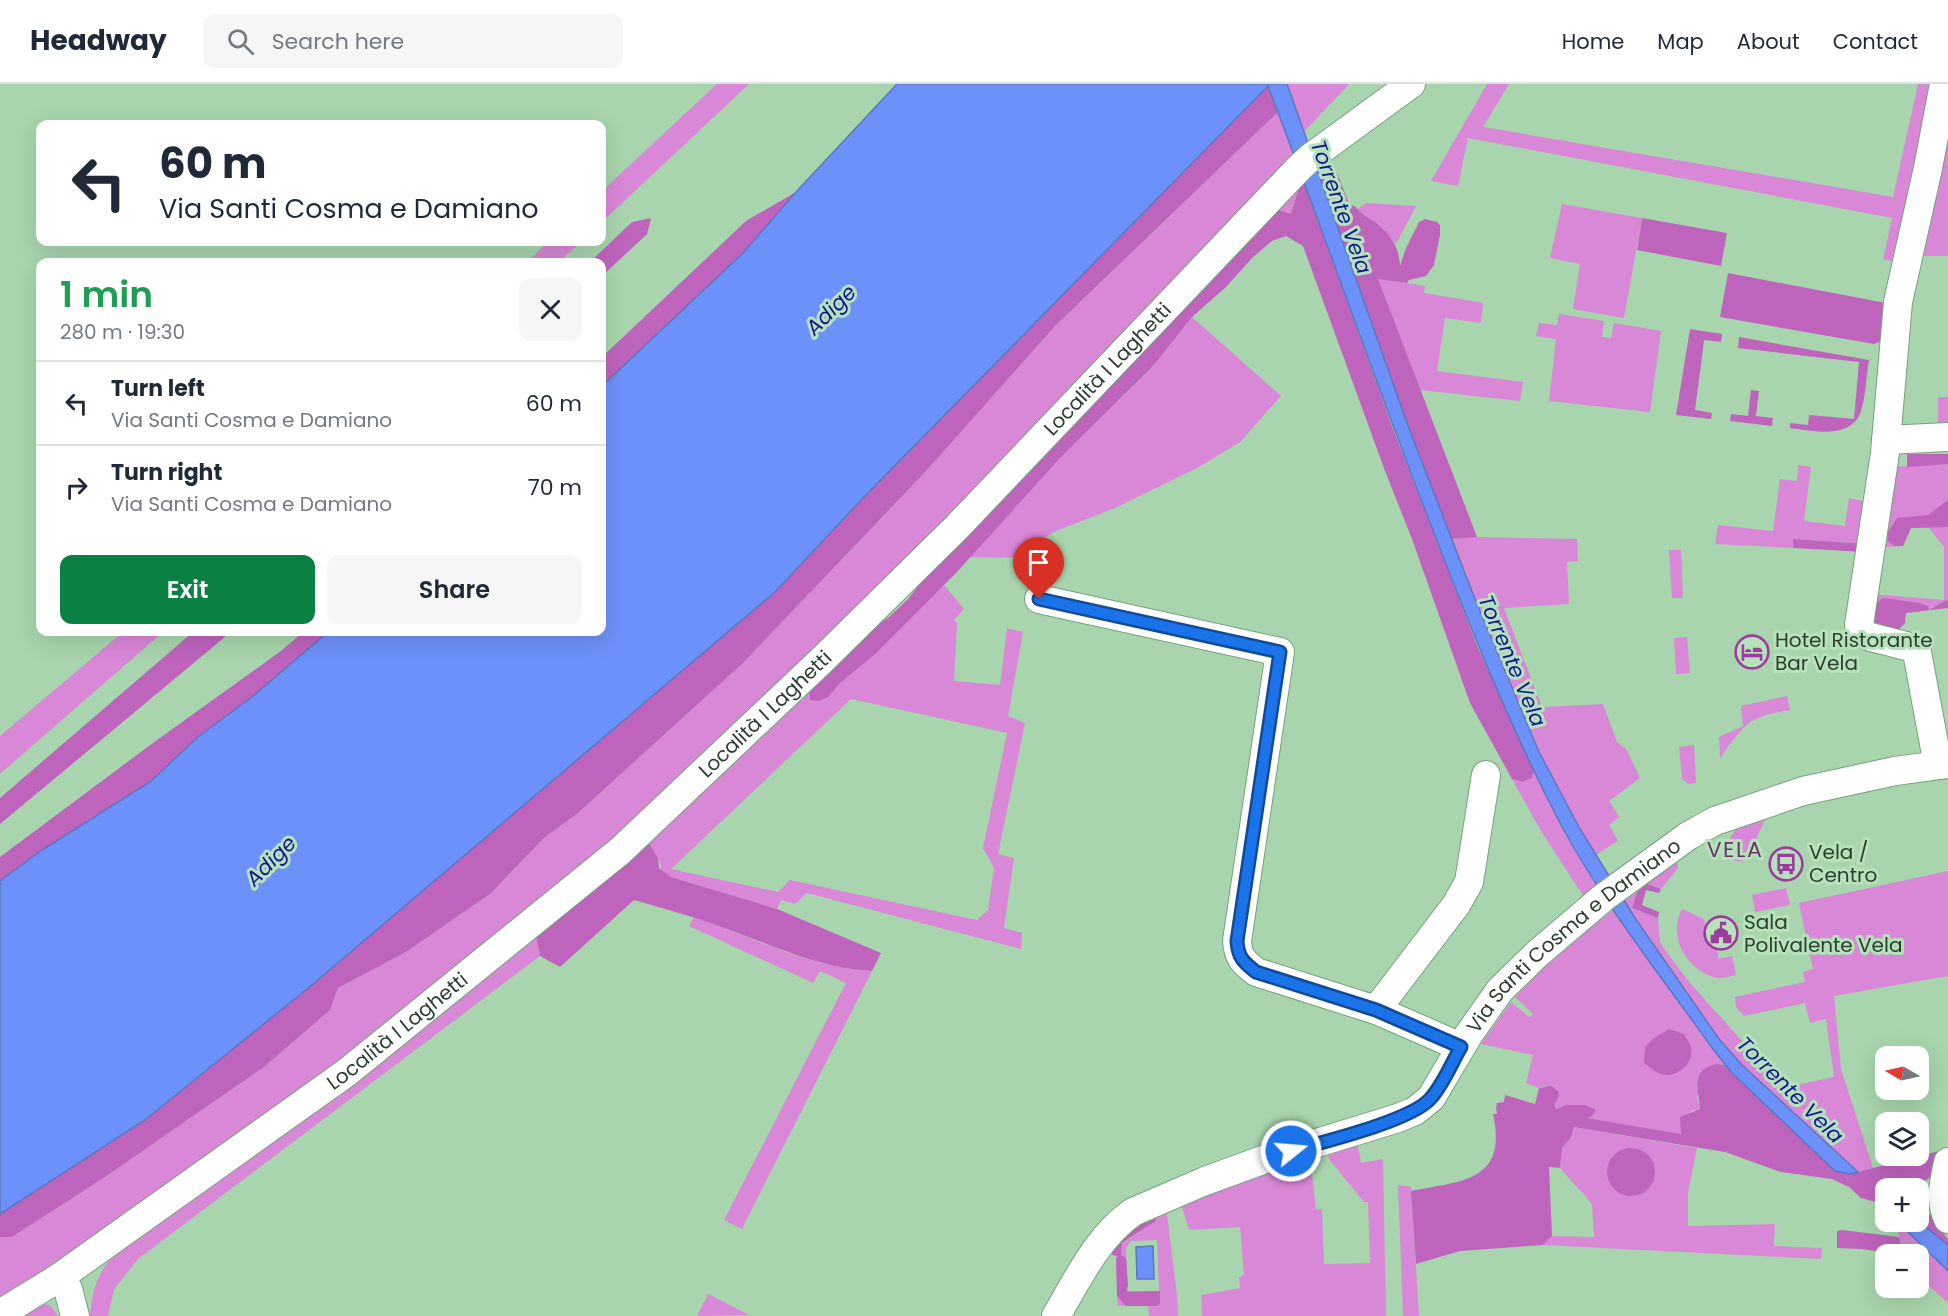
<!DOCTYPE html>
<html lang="en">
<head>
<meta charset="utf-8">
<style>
  :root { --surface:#fff; --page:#f6f6f7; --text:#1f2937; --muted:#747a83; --line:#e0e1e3; --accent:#0b8043 }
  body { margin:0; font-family:Poppins,sans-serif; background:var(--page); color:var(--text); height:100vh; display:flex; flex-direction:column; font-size:22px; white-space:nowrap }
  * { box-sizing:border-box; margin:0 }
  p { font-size:20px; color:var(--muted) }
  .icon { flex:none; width:33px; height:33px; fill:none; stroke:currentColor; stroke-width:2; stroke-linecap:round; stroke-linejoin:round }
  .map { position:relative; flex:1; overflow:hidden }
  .sheet { position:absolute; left:36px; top:174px; width:570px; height:378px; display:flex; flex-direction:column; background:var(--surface); border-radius:12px; box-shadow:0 6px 24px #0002 }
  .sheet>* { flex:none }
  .guide { position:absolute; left:36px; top:36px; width:570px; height:126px; border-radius:12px; box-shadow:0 6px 24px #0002; background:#fff; color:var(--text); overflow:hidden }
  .needle { width:39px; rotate:279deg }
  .controls { position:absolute; left:1875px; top:962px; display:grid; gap:12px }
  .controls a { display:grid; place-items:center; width:54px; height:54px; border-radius:12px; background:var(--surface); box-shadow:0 6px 24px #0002; font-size:30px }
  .pin { position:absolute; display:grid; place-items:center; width:51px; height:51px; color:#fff; margin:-62px -26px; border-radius:50% 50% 50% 0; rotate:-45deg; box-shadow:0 0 6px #0007 }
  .pin .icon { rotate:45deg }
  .me { position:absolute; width:66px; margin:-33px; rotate:73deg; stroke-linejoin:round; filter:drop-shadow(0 0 4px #0008) }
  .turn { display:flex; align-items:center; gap:21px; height:126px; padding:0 24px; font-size:27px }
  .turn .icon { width:78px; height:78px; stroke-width:2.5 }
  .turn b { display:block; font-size:42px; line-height:51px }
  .round { display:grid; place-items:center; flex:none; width:63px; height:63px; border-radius:12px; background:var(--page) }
  .summary { display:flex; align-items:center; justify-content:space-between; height:102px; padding:0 24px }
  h1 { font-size:36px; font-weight:600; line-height:45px; color:#1e9e55 }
  .action { display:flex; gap:12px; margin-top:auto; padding:12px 24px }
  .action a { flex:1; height:69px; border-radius:12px; background:var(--accent); color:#fff; font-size:24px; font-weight:600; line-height:69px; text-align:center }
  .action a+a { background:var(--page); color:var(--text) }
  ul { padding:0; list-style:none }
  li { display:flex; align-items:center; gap:18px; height:84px; padding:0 24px; border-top:2px solid var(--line) }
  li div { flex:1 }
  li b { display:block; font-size:22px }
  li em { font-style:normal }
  header { display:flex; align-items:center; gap:36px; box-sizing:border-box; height:84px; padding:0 30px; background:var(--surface); border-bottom:2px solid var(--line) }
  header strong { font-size:28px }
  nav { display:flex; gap:33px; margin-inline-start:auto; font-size:21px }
  .search { width:420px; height:54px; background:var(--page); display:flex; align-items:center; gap:15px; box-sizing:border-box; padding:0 21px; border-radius:12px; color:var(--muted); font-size:22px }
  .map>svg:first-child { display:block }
  .green { fill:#d987d7; fill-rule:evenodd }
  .forest { fill:#be64bd }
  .water { fill:#6d91fa; stroke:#5a78bd; stroke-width:1.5 }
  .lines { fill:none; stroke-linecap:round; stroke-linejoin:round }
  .minor-casing { stroke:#76a27c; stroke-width:30 }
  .minor { stroke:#fff; stroke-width:28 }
  .route-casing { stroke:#114b97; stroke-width:15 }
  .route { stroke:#1a73e8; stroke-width:10 }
  .labels { text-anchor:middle; stroke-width:6; stroke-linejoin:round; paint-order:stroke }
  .street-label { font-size:20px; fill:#2c3f2f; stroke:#b5e2ba }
  .poi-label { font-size:20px; fill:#2c3f2f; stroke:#b5e2ba; text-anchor:start }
  .water-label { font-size:21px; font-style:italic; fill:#121793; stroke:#b5e2ba }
  .quarter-label { font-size:22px; letter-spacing:1.5px; fill:#673566; stroke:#b5e2ba }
</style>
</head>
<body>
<header>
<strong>Headway</strong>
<div class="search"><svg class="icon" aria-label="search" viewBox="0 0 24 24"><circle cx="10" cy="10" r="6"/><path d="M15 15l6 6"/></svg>Search here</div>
<nav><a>Home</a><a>Map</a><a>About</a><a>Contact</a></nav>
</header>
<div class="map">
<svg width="1948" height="1232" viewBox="0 0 1948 1232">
  <rect width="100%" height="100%" fill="#a8d5ad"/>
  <path class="green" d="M 717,0 L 749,0 L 602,138 L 602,107 Z
    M 1287,0 L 1349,0 L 1303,49 Z
    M 1487,0 L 1509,0 L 1483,43 L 1893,113 L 1918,0 L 1936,0 L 1898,177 L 1883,176 L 1892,134 L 1468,54 L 1458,102 L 1431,97 Z
    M 1278,28 L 1296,75 L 958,431 L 585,782 L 300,1010 L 0,1220 L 0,1153 L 12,1153 L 105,1093 L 264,983 L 330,926 L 338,904 L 406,868 L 490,810 L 545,753 L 577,730 L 743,579 L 928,385 L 1055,242 Z
    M 1948,36 L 1948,172 L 1913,172 Z
    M 1302,93 L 1291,130 L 1275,125 Z
    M 1366,119 L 1416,122 L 1396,160 L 1380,142 L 1365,132 L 1358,125 Z
    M 1562,120 L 1642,134 L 1624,234 L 1573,225 L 1580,180 L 1550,174 Z
    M 548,158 L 581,158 L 559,178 L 527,178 Z
    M 1377,194 L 1425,202 L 1424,209 L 1483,219 L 1481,239 L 1445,234 L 1437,287 L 1523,298 L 1520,317 L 1420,306 Z
    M 1559,230 L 1604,237 L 1602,253 L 1611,254 L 1614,239 L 1661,247 L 1650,328 L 1549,317 L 1556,255 L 1536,252 L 1539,239 L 1557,241 Z
    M 1192,233 L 1281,312 L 1240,358 L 1199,383 L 1115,424 L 1056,447 L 1044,454 L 1035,485 L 1032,477 L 1029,474 L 970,473 L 1061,373 L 1153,282 Z
    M 1938,313 L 1948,313 L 1948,341 L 1938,342 Z
    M 1948,380 L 1948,516 L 1944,517 L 1928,526 L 1867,534 L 1870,510 L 1944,516 L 1944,463 L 1929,444 L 1911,444 L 1903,462 L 1884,463 L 1892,421 L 1889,383 Z
    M 1798,381 L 1811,383 L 1804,437 L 1845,442 L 1849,414 L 1866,418 L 1866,460 L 1794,455 L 1793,464 L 1715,460 L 1718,441 L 1773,447 L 1780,395 L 1797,397 Z
    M 1477,453 L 1577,455 L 1578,477 L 1567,478 L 1569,520 L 1504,524 L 1542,623 L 1603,620 L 1617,658 L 1626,665 L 1640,694 L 1609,717 L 1619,733 L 1609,741 L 1618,757 L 1596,771 C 1535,674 1492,562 1452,455 Z
    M 1669,466 L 1681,466 L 1683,514 L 1672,514 Z
    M 944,501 L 964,525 L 954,536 L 957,539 L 954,597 L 1000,601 L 1007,544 L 1023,548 L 1008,632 L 1025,639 L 998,770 L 1014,774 L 1004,844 L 1022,849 L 1021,865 L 807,809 L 795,820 L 781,816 L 777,825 L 671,793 C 656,783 664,786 658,774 C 654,768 644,762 639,758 L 823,587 L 922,522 ZM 851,615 L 1007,649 L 983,764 L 994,784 L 988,826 L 977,836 L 790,796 L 778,808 L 671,785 Z
    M 123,548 L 163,548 L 0,690 L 0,652 Z
    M 1687,553 L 1690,589 L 1676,590 L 1674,554 Z
    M 1787,612 L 1790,626 C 1747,633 1745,640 1720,674 L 1719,653 L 1743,642 L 1741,622 Z
    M 1694,661 L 1696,699 L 1689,700 L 1682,695 L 1679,663 Z
    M 1534,687 L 1561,740 L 1596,801 L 1586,816 L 1541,747 L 1512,695 L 1522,698 L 1532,694 Z
    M 1768,729 L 1748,772 L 1742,777 C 1731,778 1724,774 1724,762 L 1742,737 Z
    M 1677,778 L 1678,784 L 1661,805 L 1647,800 Z
    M 1948,787 L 1948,892 L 1834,912 L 1841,985 L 1873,1084 L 1858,1088 L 1742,981 L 1719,955 L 1624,817 L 1637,808 L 1632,824 L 1658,834 L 1660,858 L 1667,869 L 1690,899 L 1770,988 L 1782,1004 L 1834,993 L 1826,935 L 1810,939 L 1805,919 L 1744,932 L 1736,923 L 1735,913 L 1805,898 L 1803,888 L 1813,885 L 1799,819 Z
    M 1786,804 L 1790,821 L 1755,828 L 1752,811 Z
    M 1682,825 L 1704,835 L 1708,856 L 1715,855 L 1719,875 L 1732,872 L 1736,891 C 1730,892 1723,895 1717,894 C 1687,887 1667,853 1682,825 Z
    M 1613,826 L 1725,981 L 1717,980 L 1697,1012 L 1700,1025 L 1691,1027 L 1681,1050 L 1585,1034 L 1585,1021 L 1566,1021 L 1555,1025 L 1545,1002 L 1539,1004 L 1526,999 L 1533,971 L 1481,960 L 1511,918 L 1529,933 L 1533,930 L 1515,913 L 1552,875 Z
    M 694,833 C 752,853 810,884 872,887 L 742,1145 L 724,1136 L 846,899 L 820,887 L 813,899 L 689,842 Z
    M 535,846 L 540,872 L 138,1175 L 114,1205 L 108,1232 L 90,1232 C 92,1211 95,1195 108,1178 L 160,1133 Z
    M 1574,1043 L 1697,1064 L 1688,1109 L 1688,1142 L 1775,1140 L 1774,1162 L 1822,1164 L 1821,1175 L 1543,1161 L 1552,1152 L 1594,1153 L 1592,1120 L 1560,1084 L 1562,1064 L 1566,1060 Z
    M 1356,1052 L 1361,1079 L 1383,1075 L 1386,1232 L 1202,1232 L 1201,1211 L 1240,1204 L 1239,1193 L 1244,1191 L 1240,1143 L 1189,1146 L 1182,1123 L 1186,1114 L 1310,1074 L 1316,1125 L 1322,1126 L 1324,1180 L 1370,1179 L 1368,1118 L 1364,1118 L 1329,1075 L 1328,1064 Z
    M 1398,1101 L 1411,1103 L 1419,1232 L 1403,1232 Z
    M 1160,1124 L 1167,1130 L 1177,1211 L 1178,1232 L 1149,1232 L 1148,1222 L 1118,1222 L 1116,1172 L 1121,1171 L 1122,1160 L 1156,1137 L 1155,1126 ZM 1157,1156 L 1159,1207 L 1128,1207 L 1126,1164 L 1131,1157 Z
    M 1896,1137 L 1948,1187 L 1948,1219 L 1919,1193 L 1918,1170 L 1897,1170 L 1901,1162 Z
    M 708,1210 L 749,1231 L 697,1232 Z
    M 44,1220 L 51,1222 L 58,1232 L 12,1232 L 36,1221 Z"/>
  <path class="forest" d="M 1268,2 L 1278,28 L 1055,242 L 928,385 L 743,579 L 577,730 L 545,753 L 490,810 L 406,868 L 338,904 L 330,926 L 264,983 L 105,1093 L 12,1153 L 0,1153 L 0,1130 L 145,1036 L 307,905 L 775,508 L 863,414 Z
    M 1327,77 L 1338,91 L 1349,120 C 1357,122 1358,126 1364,131 C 1367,134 1372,136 1375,138 C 1391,151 1399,162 1400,182 L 1406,164 L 1419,138 L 1425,135 L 1437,138 L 1440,141 L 1440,151 L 1434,181 L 1426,192 L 1409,196 L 1407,199 L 1378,195 L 1477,453 L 1452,455 L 1407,339 L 1314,80 Z
    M 1302,93 L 1393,345 L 1478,564 L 1534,687 L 1532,694 L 1522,698 L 1512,695 L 1470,619 L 1412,455 L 1385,387 L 1303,162 L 1286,152 L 1272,157 L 1253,173 L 1226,203 L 1192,233 L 1153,282 L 1061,373 L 957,488 L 874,571 L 840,599 L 828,613 L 818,617 L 810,616 L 809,605 L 865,550 L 889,533 L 908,515 L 943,471 L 1275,125 L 1291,130 Z
    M 796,108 L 743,169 L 602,302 L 602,273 L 746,137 Z
    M 651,134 L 647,150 L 602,192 L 602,178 L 590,178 L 632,138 Z
    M 1642,134 L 1727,149 L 1721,182 L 1637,166 Z
    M 1728,189 L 1891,220 L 1882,257 L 1874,260 L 1720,233 Z
    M 1690,245 L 1722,250 L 1721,258 L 1704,256 L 1703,265 L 1695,326 L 1712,329 L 1711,335 L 1676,331 Z
    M 1739,253 L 1869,276 C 1866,292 1866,311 1861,327 C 1852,356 1812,347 1790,344 L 1790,339 L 1808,341 L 1809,331 L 1854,335 L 1859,278 L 1738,264 Z
    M 1751,306 L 1759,307 L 1756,332 L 1773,334 L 1772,342 L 1730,337 L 1731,330 L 1748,332 Z
    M 1907,370 L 1948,370 L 1948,380 L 1907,383 Z
    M 1948,416 L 1948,443 C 1935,443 1924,444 1911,444 L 1903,462 L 1894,462 L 1888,457 L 1888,448 L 1897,434 L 1928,431 Z
    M 1793,455 L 1866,460 L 1865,468 L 1793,464 Z
    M 1884,514 L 1919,519 L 1928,522 L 1929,526 L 1944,517 L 1948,516 L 1948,524 L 1906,529 L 1905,539 L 1899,545 L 1871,543 C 1873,532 1872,519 1884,514 Z
    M 193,548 L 231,548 L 0,740 L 0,714 Z
    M 303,548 L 328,548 L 252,613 L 198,653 L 150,698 L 42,766 L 0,797 L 0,773 L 157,656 L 281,567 Z
    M 639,758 L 650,761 L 658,774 L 659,784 L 671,793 L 777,825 L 881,869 L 872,887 C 821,885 774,862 727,845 C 696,833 665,825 634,816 L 560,883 L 540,872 L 535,846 Z
    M 1647,800 L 1661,805 L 1659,809 L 1646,806 L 1642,821 L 1659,828 L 1658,834 L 1632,824 L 1637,808 Z
    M 1669,945 L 1684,950 C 1686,954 1690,959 1691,963 C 1695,979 1676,995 1661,990 C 1655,988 1649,983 1644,979 L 1645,963 L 1653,955 Z
    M 1717,980 L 1725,981 L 1835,1087 L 1850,1090 L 1943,1066 L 1934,1090 L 1919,1102 L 1915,1104 L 1886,1104 L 1885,1117 L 1876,1118 L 1861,1114 L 1849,1103 L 1832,1095 L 1781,1088 L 1725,1068 L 1574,1043 L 1571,1053 L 1562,1064 L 1560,1084 L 1549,1083 L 1552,1152 L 1543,1161 L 1460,1167 L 1416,1180 L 1411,1107 C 1462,1097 1508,1098 1493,1030 L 1497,1030 L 1496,1024 L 1497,1019 L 1504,1018 L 1505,1011 L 1535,1020 L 1539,1004 L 1551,1002 L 1558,1007 L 1559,1012 L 1554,1021 L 1556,1025 L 1566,1021 L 1585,1021 L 1596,1026 L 1592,1032 L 1587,1034 L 1681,1050 L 1680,1033 L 1700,1025 C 1699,1006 1689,986 1717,980 Z
    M1607 1088a24 24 0 1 1 48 0a24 24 0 1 1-48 0Z
    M 1155,1126 L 1156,1137 L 1122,1159 L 1121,1171 L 1126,1174 L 1128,1202 L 1126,1206 L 1128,1208 L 1160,1207 L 1160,1220 L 1156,1222 L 1126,1222 L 1117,1212 L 1116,1175 L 1118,1172 L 1112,1171 L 1112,1161 Z
    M 1929,1130 L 1948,1155 L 1948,1161 L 1918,1137 L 1919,1133 Z
    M 1842,1146 L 1899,1153 L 1901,1162 L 1897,1170 L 1861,1165 L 1837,1164 L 1837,1147 Z"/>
  <path class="water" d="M 897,0 L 1287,0 L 1407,339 L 1471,505 L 1539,668 L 1580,745 L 1635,834 L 1719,955 L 1742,981 L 1858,1088 L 1850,1090 L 1835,1087 L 1733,990 L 1713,965 C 1660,891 1603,819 1560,739 C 1511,645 1472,548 1434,449 C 1376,301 1325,151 1268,2 L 863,414 L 775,508 L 307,905 L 145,1036 L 0,1130 L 0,797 L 42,766 L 150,698 L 198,653 L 252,613 L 328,548 L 602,548 L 602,302 L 743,169 L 796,108 Z
    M 1897,1137 L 1918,1137 L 1948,1161 L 1948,1187 Z
    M 1153,1162 L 1154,1195 L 1137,1195 L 1136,1163 Z"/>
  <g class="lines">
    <g class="minor-casing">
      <g id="minor">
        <path d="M 1886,356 L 1948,353"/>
        <path d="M 1039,515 L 1280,568 L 1237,857 C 1238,873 1243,878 1256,888 L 1376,926 L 1461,963"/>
        <path d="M 1938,681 L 1917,568 L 1910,563 L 1867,552 L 1863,549 L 1859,541 L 1885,369 L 1898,218 L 1928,84 L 1944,0"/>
        <path d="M 1376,926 L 1456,821 L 1469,798 L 1486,691"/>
        <path d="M 1948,1078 C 1944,1097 1939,1117 1948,1135"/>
        <path d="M 60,1193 L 68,1205 L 75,1232"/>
        <path id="s1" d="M 0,1230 L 60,1193 L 346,989 L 620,767 L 822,576 L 957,443 L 1299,84 L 1311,73 L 1411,0"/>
        <path id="s2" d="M 1056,1232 C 1078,1195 1097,1153 1133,1128 L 1205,1097 L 1268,1074 L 1398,1034 L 1415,1027 L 1431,1014 L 1469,950 L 1500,906 L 1537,870 L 1604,813 L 1688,752 L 1715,737 L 1803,707 L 1895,687 L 1948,680"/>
      </g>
    </g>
    <use href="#minor" class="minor"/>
  </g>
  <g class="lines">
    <g class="route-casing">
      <path id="route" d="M 1039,515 L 1280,568 L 1237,857 C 1238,873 1243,878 1256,888 L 1376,926 L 1461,963 C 1451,980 1443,1001 1430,1015 C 1410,1037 1323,1058 1291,1067"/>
    </g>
    <use href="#route" class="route"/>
  </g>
  <defs>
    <g id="hotel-ring" transform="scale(1.725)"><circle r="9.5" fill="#b5e2ba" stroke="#9f3a9f" stroke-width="1.5"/><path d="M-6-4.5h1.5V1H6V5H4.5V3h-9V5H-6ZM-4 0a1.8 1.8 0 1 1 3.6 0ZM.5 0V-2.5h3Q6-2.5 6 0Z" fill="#9f3a9f"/></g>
    <g id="bus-ring" transform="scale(1.725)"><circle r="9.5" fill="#b5e2ba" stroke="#9f3a9f" stroke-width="1.5"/><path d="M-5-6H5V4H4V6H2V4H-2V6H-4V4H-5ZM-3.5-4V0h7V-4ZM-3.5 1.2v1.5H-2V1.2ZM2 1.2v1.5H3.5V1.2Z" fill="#9f3a9f"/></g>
    <g id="civic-ring" transform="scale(1.725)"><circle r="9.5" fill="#b5e2ba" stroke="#9f3a9f" stroke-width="1.5"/><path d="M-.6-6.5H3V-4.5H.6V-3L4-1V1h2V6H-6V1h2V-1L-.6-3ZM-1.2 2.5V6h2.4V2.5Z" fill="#9f3a9f"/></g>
  </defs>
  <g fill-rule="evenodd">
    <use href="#hotel-ring" x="1752" y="568"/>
    <use href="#bus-ring" x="1786" y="780"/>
    <use href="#civic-ring" x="1721" y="849"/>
  </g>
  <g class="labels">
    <g class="street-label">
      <text dy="7" stroke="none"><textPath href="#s1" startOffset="1460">Località I Laghetti</textPath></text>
      <text dy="7" stroke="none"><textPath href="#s1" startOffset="974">Località I Laghetti</textPath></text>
      <text dy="7" stroke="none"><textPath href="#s2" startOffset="670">Via Santi Cosma e Damiano</textPath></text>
      <text dy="7" stroke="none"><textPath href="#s1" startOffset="488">Località I Laghetti</textPath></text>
    </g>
    <g class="poi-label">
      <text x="1775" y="563">Hotel Ristorante<tspan x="1775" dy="23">Bar Vela</tspan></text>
      <text x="1809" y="775">Vela /<tspan x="1809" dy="23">Centro</tspan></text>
      <text x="1744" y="845">Sala<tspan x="1744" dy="23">Polivalente Vela</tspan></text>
    </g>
    <g class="water-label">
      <text transform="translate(1341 123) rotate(70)" y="7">Torrente Vela</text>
      <text transform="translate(831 226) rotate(-45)" y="7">Adige</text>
      <text transform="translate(1512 577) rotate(67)" y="7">Torrente Vela</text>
      <text transform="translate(271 777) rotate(-45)" y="7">Adige</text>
      <text transform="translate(1790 1006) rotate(45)" y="7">Torrente Vela</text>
    </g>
    <g class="quarter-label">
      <text x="1735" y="773">VELA</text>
    </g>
  </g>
</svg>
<div class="controls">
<a><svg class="needle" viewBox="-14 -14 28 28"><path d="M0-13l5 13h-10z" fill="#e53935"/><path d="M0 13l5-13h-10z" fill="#747a83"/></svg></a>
<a><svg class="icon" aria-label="layers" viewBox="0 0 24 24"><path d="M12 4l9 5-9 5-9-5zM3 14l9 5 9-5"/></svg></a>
<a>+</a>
<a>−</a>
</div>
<div class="pin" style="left:1039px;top:515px;background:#d93025"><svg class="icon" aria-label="arrive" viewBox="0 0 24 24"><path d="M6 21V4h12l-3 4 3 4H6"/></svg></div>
<svg class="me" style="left:1291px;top:1067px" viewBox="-20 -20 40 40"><circle r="17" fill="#1a73e8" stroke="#fff" stroke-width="3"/><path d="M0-11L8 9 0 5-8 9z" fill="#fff"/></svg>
<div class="guide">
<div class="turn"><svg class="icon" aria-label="left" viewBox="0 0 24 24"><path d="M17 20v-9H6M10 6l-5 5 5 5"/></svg><div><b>60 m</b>Via Santi Cosma e Damiano</div></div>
</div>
<section class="sheet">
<div class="summary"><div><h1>1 min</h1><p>280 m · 19:30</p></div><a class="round"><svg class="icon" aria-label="close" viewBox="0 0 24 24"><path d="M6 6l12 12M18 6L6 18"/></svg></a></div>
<ul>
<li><svg class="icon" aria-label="left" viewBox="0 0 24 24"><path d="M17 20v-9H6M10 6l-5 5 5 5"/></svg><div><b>Turn left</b><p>Via Santi Cosma e Damiano</p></div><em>60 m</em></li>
<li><svg class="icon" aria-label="right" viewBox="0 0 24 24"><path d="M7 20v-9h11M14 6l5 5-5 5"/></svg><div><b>Turn right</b><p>Via Santi Cosma e Damiano</p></div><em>70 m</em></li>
</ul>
<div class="action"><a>Exit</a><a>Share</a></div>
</section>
</div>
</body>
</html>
